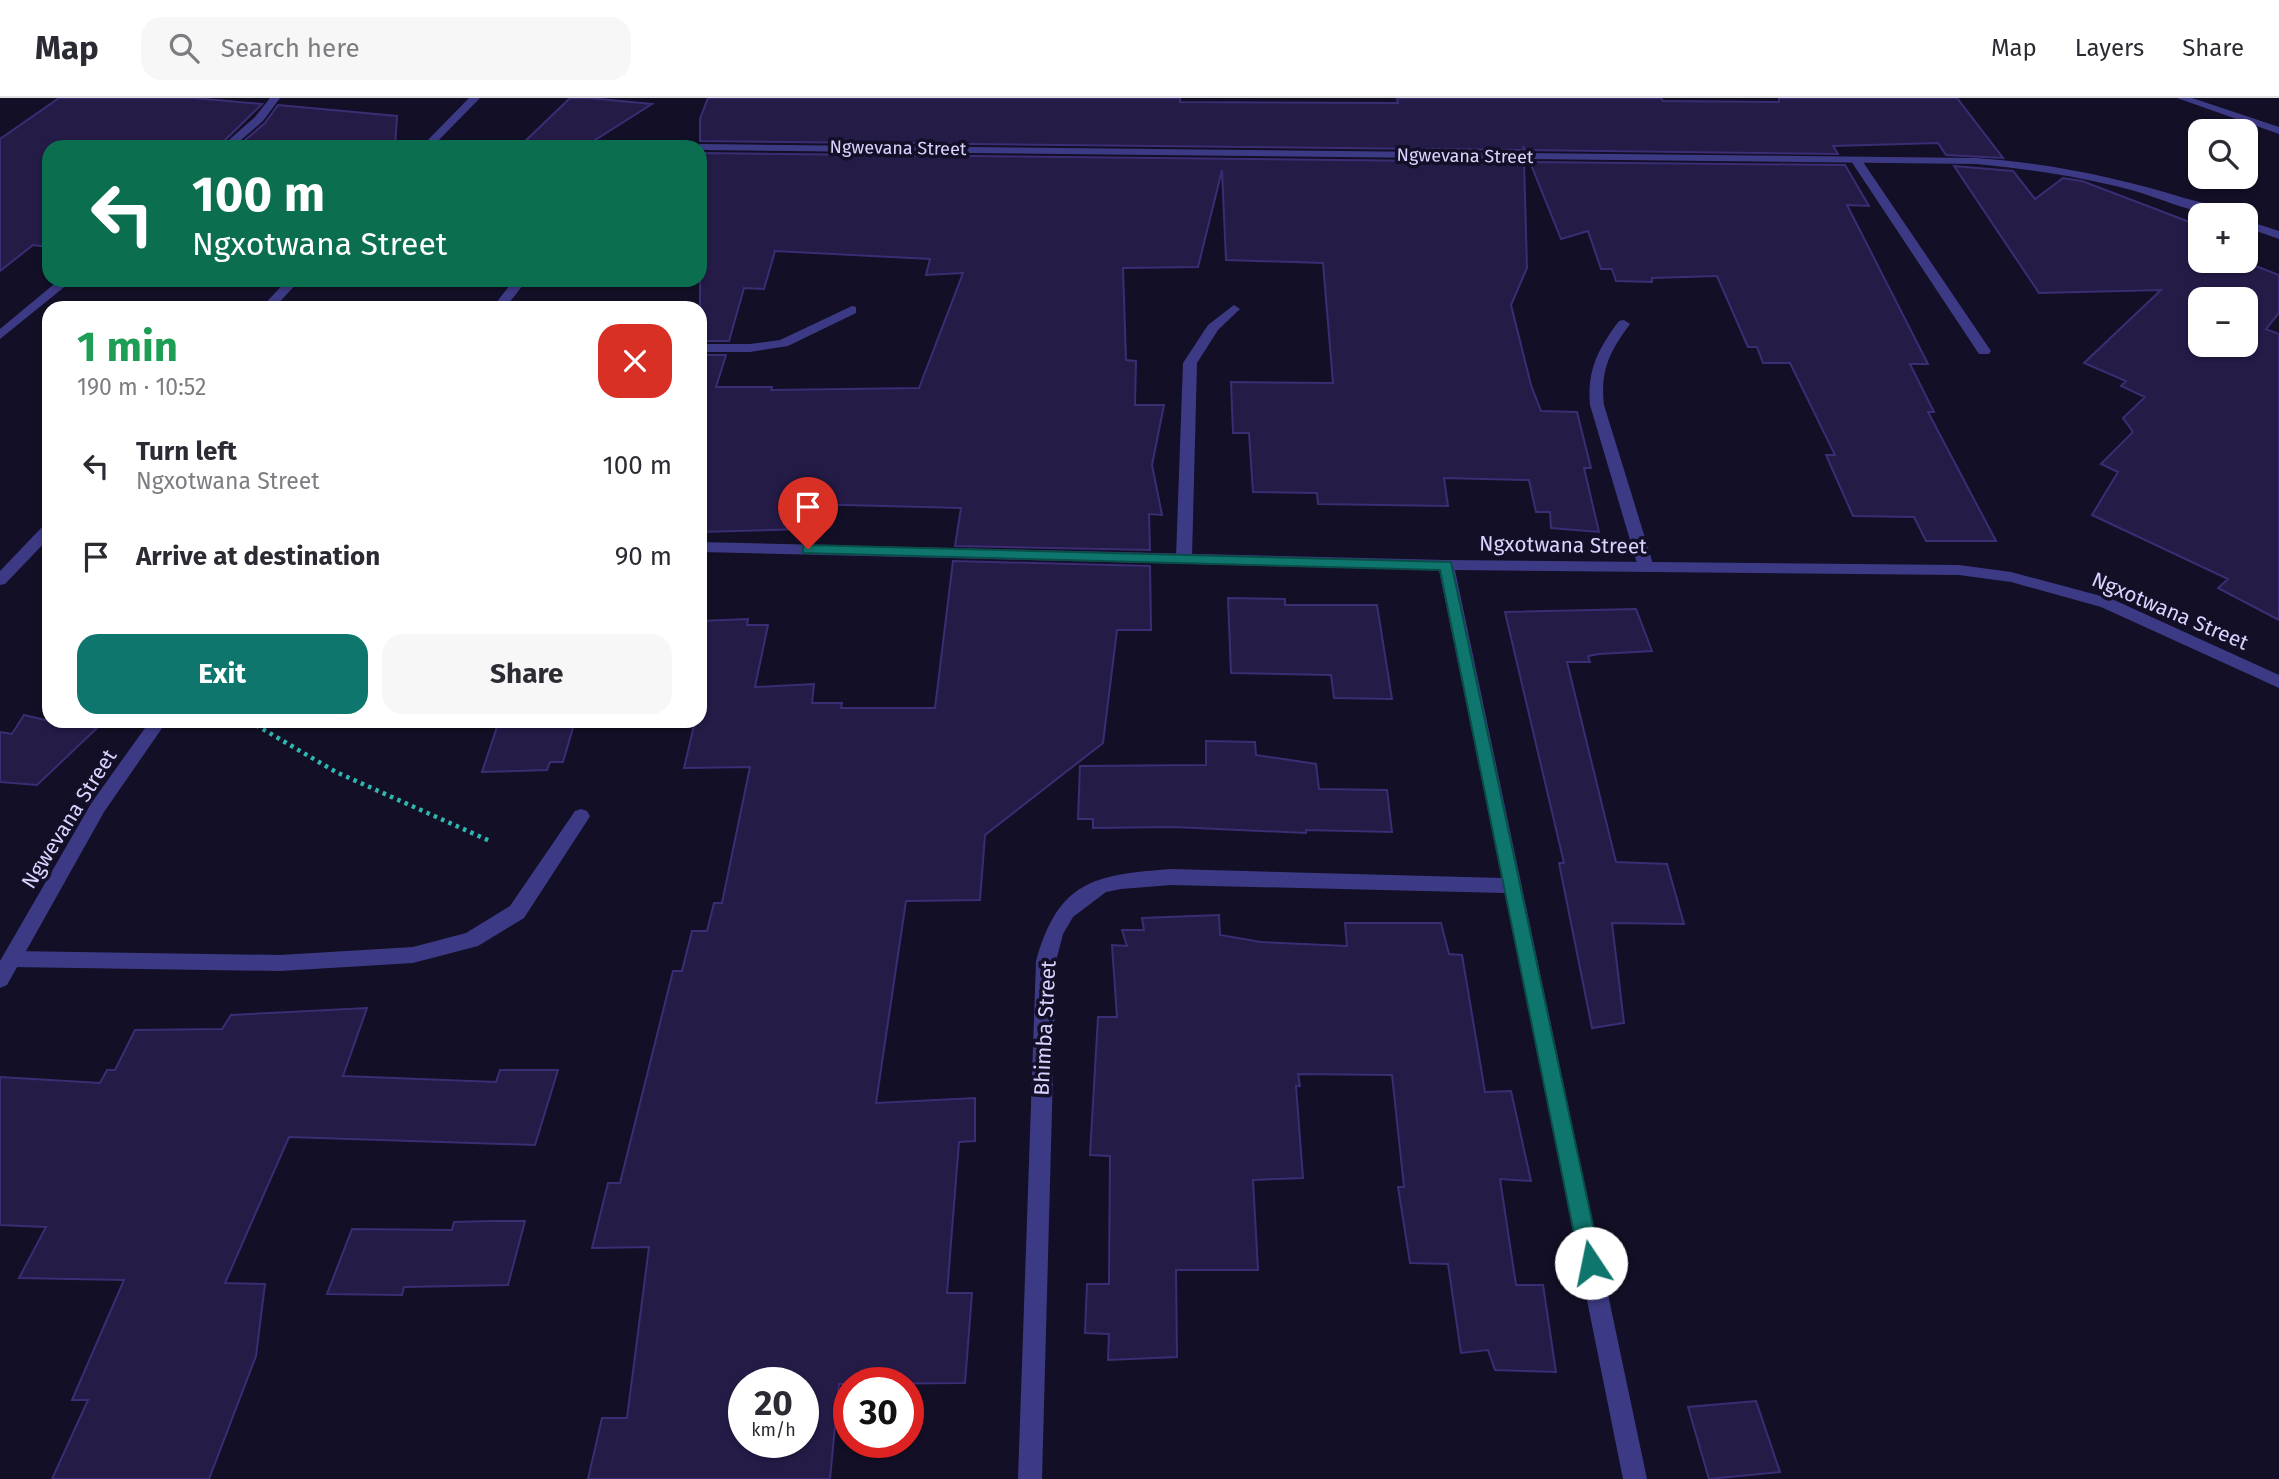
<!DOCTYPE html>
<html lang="en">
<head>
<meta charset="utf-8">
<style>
  :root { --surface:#fff; --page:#f7f7f7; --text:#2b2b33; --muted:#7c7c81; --line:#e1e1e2; --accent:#0f766e }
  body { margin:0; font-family:"Fira Sans",sans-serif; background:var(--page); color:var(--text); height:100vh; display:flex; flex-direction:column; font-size:26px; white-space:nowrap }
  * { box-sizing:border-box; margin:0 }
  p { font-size:23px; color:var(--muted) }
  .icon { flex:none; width:38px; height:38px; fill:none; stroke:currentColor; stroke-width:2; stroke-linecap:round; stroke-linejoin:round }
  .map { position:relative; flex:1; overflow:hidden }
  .sheet { position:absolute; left:42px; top:203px; width:665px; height:427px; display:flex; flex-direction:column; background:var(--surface); border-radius:21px; box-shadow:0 2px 5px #0004 }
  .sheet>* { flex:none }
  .guide { position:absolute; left:42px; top:42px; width:665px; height:147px; border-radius:21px; box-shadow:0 2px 5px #0004; background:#0b6e4f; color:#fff; overflow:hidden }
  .tools { position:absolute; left:2188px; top:21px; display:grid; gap:14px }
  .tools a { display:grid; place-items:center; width:70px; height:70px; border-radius:14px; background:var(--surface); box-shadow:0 2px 5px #0004; font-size:35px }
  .speed { position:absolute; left:728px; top:1269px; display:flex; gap:14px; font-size:35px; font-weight:700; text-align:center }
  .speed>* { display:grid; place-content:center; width:91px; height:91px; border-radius:50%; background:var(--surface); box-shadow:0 2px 5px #0004; line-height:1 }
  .speed small { font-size:18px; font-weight:400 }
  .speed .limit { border:10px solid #d22; background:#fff; color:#111 }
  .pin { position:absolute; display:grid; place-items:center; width:60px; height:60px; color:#fff; margin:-72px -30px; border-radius:50% 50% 50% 0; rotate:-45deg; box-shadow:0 0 7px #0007 }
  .pin .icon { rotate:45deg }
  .me { position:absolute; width:77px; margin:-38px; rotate:349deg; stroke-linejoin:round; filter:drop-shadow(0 0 5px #0008) }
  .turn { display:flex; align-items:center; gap:24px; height:147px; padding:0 35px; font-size:32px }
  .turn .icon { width:91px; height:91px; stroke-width:2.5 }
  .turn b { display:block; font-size:49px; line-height:60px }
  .round { display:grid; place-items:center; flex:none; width:74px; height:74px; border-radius:21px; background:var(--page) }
  .head { display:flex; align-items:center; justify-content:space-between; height:119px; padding:0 35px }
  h1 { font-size:42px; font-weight:700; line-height:52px; color:#1e9e55 }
  .cta { display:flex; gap:14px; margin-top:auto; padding:14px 35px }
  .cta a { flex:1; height:80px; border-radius:21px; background:var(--accent); color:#fff; font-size:28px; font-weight:700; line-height:80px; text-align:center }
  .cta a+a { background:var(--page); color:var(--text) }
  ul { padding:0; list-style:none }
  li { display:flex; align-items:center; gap:21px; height:91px; padding:0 35px }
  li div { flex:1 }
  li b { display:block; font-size:26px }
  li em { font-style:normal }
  header { display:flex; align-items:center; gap:42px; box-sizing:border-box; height:98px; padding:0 35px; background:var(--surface); border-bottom:2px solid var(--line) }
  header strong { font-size:33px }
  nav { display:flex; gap:38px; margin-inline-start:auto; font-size:24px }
  .search { width:490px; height:63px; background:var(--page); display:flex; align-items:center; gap:18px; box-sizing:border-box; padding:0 24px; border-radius:21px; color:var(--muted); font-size:26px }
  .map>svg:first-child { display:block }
  .building { fill:#241b47; stroke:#3b2d73; stroke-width:2; fill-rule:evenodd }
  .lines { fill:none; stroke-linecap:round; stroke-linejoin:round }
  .path { stroke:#2fb8b0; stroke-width:4.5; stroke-dasharray:3.5 4.5; stroke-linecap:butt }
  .lane { fill:#3d3a85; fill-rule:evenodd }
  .street { fill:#3d3a85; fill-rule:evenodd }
  .route { fill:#0f766e; stroke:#0a4d48; stroke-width:2 }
  .labels { text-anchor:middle; stroke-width:7; stroke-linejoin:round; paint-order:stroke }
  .far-street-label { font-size:18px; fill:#d9d4ff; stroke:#130f26 }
  .street-label { font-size:21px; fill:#d9d4ff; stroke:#130f26 }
</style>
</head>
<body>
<header>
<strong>Map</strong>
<div class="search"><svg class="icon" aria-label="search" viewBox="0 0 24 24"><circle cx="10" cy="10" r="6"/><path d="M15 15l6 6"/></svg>Search here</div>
<nav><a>Map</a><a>Layers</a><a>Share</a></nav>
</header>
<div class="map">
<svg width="2279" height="1381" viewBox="0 0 2279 1381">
  <rect width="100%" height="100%" fill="#130f26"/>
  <path class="building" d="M 59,0 L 194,0 L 262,6 L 218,49 L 49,49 L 49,149 L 33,147 L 0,173 L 0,41 Z
    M 570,0 L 589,0 L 652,6 L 584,49 L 519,49 Z
    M 708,0 L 1180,0 L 1180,4 L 1398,5 L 1397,0 L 1661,0 L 1663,3 L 1779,4 L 1779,0 L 1957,0 L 2003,60 L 1946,57 L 1938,45 L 1833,48 L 1838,56 L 1525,52 L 1523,48 L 1524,52 L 700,43 L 700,21 Z
    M 278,7 L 397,18 L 395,49 L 237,49 L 265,25 Z
    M 700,55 L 1524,64 L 1527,170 L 1511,207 L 1531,287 L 1541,313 L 1577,314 L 1591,370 L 1584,370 L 1599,434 L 1551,430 L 1550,414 L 1536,414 L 1529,382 L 1444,380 L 1448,408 L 1318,406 L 1317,395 L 1253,394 L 1249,335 L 1233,335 L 1231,284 L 1333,285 L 1323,165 L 1226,162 L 1222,72 L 1198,169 L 1123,170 L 1126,262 L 1136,263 L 1135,307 L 1164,307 L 1152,367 L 1162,417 L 1149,416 L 1150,452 L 955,448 L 961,410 L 806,406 L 803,431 L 700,434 L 700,257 L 726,257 L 716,289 L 772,289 L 771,292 L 919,290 L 963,175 L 926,177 L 930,161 L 775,153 L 764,191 L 744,190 L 729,243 L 700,243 Z
    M 1530,64 L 1845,67 L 1869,108 L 1847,107 L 1928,266 L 1910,266 L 1934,314 L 1928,314 L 1996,443 L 1926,443 L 1914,419 L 1853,418 L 1826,357 L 1835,357 L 1790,265 L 1763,265 L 1757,249 L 1748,249 L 1717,178 L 1652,180 L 1652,184 L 1616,183 L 1612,171 L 1601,171 L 1588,133 L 1561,141 Z
    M 1954,68 L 2013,73 L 2035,101 L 2063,80 L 2082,83 L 2200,128 L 2200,163 L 2243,163 L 2279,177 L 2279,215 L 2266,231 L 2279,236 L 2279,522 L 2218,490 L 2228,481 L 2092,417 L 2118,374 L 2101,366 L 2133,334 L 2123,320 L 2145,299 L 2121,288 L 2126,283 L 2084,265 L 2161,192 L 2039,195 ZM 2200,201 L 2245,201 L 2245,247 L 2200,247 Z
    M 953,463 L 1150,468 L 1151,532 L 1117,532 L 1103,645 L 985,737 L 980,802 L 906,803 L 876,1005 L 975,1000 L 975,1043 L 959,1044 L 947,1195 L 972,1195 L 965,1285 L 839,1286 L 830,1381 L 588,1381 L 602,1320 L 627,1320 L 649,1149 L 592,1150 L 608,1085 L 620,1085 L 673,873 L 682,873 L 692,833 L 707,833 L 714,805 L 722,805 L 750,669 L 684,670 L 695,623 L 700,623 L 700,523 L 748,521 L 747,527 L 768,527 L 755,589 L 814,586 L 812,605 L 842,605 L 841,610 L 935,610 ZM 744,1284 L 803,1284 L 803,1344 L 744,1344 Z
    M 1228,500 L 1285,501 L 1285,507 L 1377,507 L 1392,601 L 1334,600 L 1331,577 L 1231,575 Z
    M 1636,511 L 1652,553 L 1599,556 L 1588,558 L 1590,564 L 1567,564 L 1616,764 L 1667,766 L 1684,826 L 1612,825 L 1624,925 L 1592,930 L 1559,765 L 1564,765 L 1505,514 Z
    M 24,617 L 49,623 L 97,630 L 37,687 L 0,684 L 0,634 L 12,636 Z
    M 499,623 L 575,623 L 563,664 L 550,664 L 547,672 L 482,674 Z
    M 1206,643 L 1255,644 L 1256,657 L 1316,666 L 1319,691 L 1387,692 L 1392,734 L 1306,732 L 1306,735 L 1174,729 L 1093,730 L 1093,721 L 1078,721 L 1080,668 L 1206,667 Z
    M 1219,817 L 1220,837 L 1261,844 L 1347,848 L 1345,825 L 1441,825 L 1449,856 L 1462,857 L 1485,994 L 1511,993 L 1531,1083 L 1500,1081 L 1516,1187 L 1543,1187 L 1556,1274 L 1495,1272 L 1488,1252 L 1461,1255 L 1448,1166 L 1410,1165 L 1398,1089 L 1404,1089 L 1392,977 L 1298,976 L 1300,988 L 1296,988 L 1303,1080 L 1253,1082 L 1258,1172 L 1176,1172 L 1177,1259 L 1108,1262 L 1109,1236 L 1085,1235 L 1087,1186 L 1109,1186 L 1110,1058 L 1090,1057 L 1098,919 L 1117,919 L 1112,847 L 1127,848 L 1122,832 L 1144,832 L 1142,820 Z
    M 367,910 L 343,978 L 496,984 L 500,972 L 558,972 L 535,1047 L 289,1039 L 225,1185 L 265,1186 L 256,1258 L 209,1381 L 52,1381 L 88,1302 L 72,1302 L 124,1182 L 19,1180 L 46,1129 L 0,1127 L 0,979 L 100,985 L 107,972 L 115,972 L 135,932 L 222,931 L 231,917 Z
    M 493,1123 L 525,1123 L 508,1187 L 404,1189 L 402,1197 L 327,1196 L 352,1131 L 452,1132 L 454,1124 Z
    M 1756,1303 L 1780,1374 L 1709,1381 L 1688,1309 Z"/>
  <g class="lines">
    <path class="path" d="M 249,623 L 336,674 L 490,743"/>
    <path class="lane" d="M 1853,61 L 1861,61 L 1991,253 L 1989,256 L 1979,256 L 1851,63 Z
      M 1234,207 L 1240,211 L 1218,232 L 1197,265 L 1192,459 L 1184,464 L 1176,459 L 1183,265 L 1208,227 Z
      M 852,208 L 856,209 L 856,215 L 788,248 L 750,254 L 700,254 L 700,246 L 750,246 L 780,242 Z
      M 1624,222 L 1630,226 C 1610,253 1600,272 1604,307 L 1654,469 L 1646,474 L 1638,469 L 1590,307 C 1587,272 1598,251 1619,223 Z
      M 581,711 L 587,713 L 590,718 L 587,723 L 524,820 L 478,848 L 413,865 L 280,873 L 12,869 L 5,867 L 2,861 L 5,855 L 12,853 L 280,857 L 413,849 L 466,835 L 510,808 L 575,713 Z"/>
    <path class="street" d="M 270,0 L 280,0 L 263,23 L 233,49 L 221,49 L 255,19 Z
      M 469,0 L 480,0 L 432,49 L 421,49 Z
      M 2177,0 L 2192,0 L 2279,29 L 2279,36 Z
      M 700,46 L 1976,60 C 2047,65 2116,79 2184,100 C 2199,104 2219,108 2230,117 C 2198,119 2162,100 2131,92 C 2080,78 2028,71 1976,66 L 700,52 L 700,49 L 695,49 Z
      M 2245,122 L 2279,133 L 2279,141 L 2245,129 Z
      M 59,182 L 73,182 L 0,241 L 0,231 Z
      M 287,182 L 300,182 L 274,210 L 261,210 Z
      M 514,182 L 527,182 L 505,210 L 492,210 Z
      M 49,426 L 49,440 L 5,486 L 0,487 L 0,473 L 44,427 Z
      M 700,444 L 1446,462 L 1959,467 L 2011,474 L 2112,501 L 2279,577 L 2279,590 L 2101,509 L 2011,484 L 1959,477 L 1455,472 L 1647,1381 L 1623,1381 L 1505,795 L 1171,787 L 1121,791 L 1106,794 L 1073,819 L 1063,836 L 1056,863 L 1042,1381 L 1018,1381 L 1036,863 C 1059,782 1094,777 1171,771 L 1502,780 L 1439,472 L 700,454 Z
      M 150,623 L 167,623 L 104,714 L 7,887 L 0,890 L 0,863 L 92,704 Z"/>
  </g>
  <path class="route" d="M 808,447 L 1451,464 L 1601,1165 L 1598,1172 L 1591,1175 L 1583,1172 L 1580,1165 L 1440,472 L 803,455 L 803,448 Z"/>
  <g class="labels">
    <g class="far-street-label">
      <text transform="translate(898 50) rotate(1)" y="6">Ngwevana Street</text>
      <text transform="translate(1465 58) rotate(1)" y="6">Ngwevana Street</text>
    </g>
    <g class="street-label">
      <text transform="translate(1563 447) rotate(1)" y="7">Ngxotwana Street</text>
      <text transform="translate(2170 513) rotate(23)" y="7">Ngxotwana Street</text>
      <text transform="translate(69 721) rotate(-58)" y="7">Ngwevana Street</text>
      <text transform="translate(1045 930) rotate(-87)" y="7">Bhimba Street</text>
    </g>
  </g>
</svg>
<div class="tools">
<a><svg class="icon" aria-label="search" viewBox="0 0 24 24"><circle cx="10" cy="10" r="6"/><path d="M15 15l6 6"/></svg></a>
<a>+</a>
<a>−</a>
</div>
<div class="speed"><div>20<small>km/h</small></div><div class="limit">30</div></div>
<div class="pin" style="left:808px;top:451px;background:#d93025"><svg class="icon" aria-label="arrive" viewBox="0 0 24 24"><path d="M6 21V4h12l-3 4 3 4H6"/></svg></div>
<svg class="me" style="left:1591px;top:1165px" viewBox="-20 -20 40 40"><circle r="19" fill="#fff"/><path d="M0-13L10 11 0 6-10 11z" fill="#0f766e"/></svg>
<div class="guide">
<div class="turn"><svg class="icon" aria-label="left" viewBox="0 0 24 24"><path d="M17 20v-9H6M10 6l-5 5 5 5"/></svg><div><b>100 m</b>Ngxotwana Street</div></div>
</div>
<section class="sheet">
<div class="head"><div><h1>1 min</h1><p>190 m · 10:52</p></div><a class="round" style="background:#d93025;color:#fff"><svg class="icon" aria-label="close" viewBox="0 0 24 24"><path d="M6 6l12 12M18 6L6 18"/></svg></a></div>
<ul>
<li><svg class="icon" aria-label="left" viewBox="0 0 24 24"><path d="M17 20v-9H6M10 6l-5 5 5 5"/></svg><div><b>Turn left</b><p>Ngxotwana Street</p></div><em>100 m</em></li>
<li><svg class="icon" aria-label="arrive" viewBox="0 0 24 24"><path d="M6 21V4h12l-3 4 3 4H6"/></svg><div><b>Arrive at destination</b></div><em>90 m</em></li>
</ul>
<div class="cta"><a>Exit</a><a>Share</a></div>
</section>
</div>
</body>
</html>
